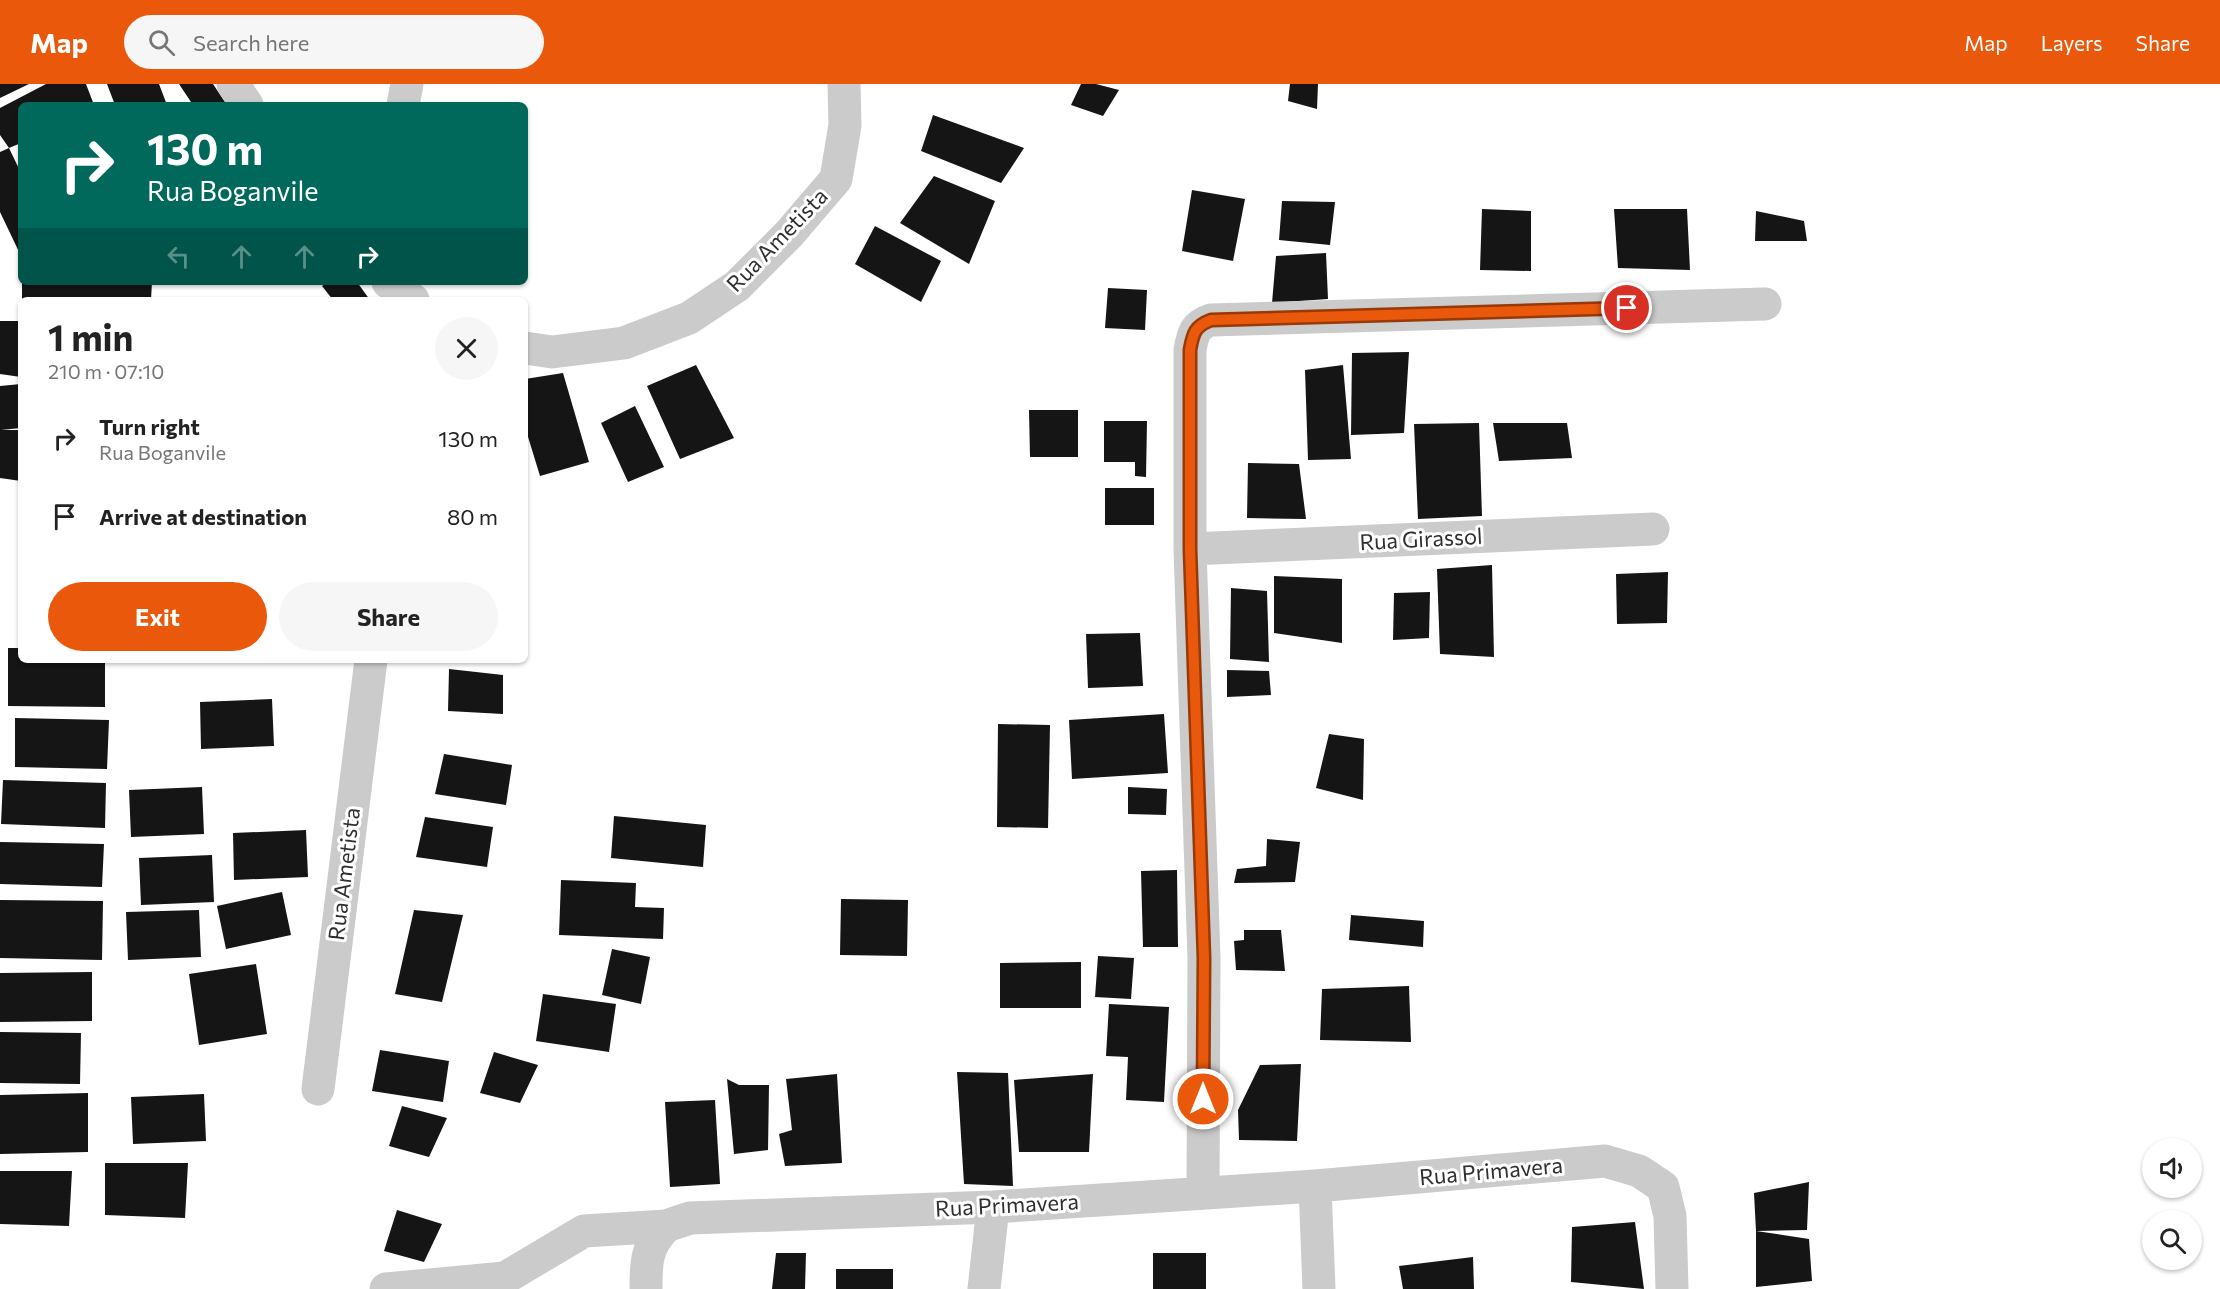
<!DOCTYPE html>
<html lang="en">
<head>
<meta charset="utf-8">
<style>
  :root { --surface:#fff; --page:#f6f6f6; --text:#222; --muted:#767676; --accent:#ea580c }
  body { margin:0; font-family:Commissioner,sans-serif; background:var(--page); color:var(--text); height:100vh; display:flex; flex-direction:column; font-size:22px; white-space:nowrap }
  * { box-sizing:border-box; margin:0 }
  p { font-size:20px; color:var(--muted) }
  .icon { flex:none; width:33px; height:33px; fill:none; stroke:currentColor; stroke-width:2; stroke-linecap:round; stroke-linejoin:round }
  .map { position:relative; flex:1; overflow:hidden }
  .panel { position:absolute; left:18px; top:213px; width:510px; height:366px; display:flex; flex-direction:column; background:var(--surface); border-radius:9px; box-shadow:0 2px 4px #0004 }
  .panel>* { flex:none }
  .hud { position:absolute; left:18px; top:18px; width:510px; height:183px; border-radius:9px; box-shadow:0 2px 4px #0004; background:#00695c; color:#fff; overflow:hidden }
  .buttons { position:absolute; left:2142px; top:1054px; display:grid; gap:12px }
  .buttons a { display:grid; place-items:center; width:60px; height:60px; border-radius:50%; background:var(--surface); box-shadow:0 2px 4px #0004; font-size:30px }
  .pin { position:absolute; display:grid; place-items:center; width:51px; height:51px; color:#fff; margin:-26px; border:3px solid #fff; border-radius:50%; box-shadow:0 2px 6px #0007 }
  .me { position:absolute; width:66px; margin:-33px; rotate:0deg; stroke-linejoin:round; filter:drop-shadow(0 0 4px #0008) }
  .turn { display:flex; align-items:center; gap:21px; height:126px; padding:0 30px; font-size:27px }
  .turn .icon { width:78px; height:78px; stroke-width:2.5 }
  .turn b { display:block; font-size:42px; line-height:51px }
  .lanes { display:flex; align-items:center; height:57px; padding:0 30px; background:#0003; justify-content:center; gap:30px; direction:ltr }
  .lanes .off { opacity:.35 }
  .round { display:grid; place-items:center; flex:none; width:63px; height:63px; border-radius:32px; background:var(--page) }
  .headline { display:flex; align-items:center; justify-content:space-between; height:102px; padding:0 30px }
  h1 { font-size:36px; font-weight:700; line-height:45px }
  .cta { display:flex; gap:12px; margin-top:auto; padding:12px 30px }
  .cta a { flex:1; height:69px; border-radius:36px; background:var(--accent); color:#fff; font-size:24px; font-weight:700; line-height:69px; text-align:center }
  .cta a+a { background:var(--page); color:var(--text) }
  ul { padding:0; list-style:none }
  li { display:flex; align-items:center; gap:18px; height:78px; padding:0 30px }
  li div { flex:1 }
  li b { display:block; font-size:22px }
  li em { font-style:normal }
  header { display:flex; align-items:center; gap:36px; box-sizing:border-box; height:84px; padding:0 30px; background:var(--accent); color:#fff }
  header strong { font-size:28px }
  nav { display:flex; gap:33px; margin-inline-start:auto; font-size:21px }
  .search { width:420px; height:54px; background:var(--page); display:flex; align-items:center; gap:15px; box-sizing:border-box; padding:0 21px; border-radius:33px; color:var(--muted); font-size:22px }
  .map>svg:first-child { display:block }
  .building { fill:#151515 }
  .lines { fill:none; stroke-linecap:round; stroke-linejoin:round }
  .street { stroke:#cbcbcb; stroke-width:33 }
  .route-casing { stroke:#983908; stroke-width:15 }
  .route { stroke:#ea580c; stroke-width:10 }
  .labels { text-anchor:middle; stroke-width:6; stroke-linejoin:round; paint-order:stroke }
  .street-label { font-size:22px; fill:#2e2e2e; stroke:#fff }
</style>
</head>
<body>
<header>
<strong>Map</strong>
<div class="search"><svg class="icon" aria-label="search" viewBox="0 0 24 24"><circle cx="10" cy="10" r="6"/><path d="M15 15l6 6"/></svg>Search here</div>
<nav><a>Map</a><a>Layers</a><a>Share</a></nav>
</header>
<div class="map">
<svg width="2220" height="1205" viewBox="0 0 2220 1205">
  <rect width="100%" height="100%" fill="#fff"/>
  <path class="building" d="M 0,0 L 29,0 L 0,14 Z
    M 46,0 L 86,0 L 94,21 L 21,21 L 21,59 L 9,64 L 0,51 L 0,24 Z
    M 107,0 L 159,0 L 167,21 L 115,21 Z
    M 179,0 L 213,0 L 227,21 L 193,21 Z
    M 1081,0 L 1096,0 L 1119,6 L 1103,32 L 1071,21 Z
    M 1290,0 L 1318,0 L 1317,25 L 1288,17 Z
    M 933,31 L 1024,64 L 1001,99 L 921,67 Z
    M 9,64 L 21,89 L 21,172 L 0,128 L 0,68 Z
    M 934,92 L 995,117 L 969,180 L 900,139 Z
    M 1192,106 L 1245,115 L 1233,177 L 1182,167 Z
    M 1282,117 L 1335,118 L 1330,161 L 1279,156 Z
    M 1482,125 L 1531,127 L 1531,187 L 1480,186 Z
    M 1614,125 L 1687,125 L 1690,186 L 1618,184 Z
    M 1756,127 L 1804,137 L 1807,157 L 1755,157 Z
    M 875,142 L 941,177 L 921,218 L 855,180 Z
    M 1326,169 L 1328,215 L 1272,219 L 1276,172 Z
    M 22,198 L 152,198 L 151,216 L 22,216 Z
    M 328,198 L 357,198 L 370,216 L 333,216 L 322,202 Z
    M 1108,204 L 1147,206 L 1145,246 L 1105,244 Z
    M 0,237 L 21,237 L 21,293 L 0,290 Z
    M 1409,268 L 1404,349 L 1351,351 L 1352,269 Z
    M 696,281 L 734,354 L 680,375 L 647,302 Z
    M 1343,281 L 1351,375 L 1308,376 L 1305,286 Z
    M 563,289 L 589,378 L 540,392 L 525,343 L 525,295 Z
    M 21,300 L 21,344 L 1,346 L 21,346 L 21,397 L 0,394 L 0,302 Z
    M 635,322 L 664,383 L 628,398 L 601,339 Z
    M 1029,326 L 1078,326 L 1078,373 L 1030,373 Z
    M 1104,337 L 1147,337 L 1146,393 L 1135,392 L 1135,378 L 1104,378 Z
    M 1479,339 L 1482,432 L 1418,435 L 1414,340 Z
    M 1493,339 L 1567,339 L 1572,374 L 1499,377 Z
    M 1248,379 L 1299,380 L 1306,435 L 1247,434 Z
    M 1105,404 L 1154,404 L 1154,441 L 1105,441 Z
    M 1492,481 L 1494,573 L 1440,570 L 1437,485 Z
    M 1668,488 L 1667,539 L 1617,540 L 1616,490 Z
    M 1274,492 L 1342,495 L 1342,559 L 1274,549 Z
    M 1231,504 L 1267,507 L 1269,578 L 1230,575 Z
    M 1430,508 L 1429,554 L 1393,556 L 1394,509 Z
    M 1140,549 L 1143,602 L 1088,604 L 1086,550 Z
    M 8,564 L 21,564 L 21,576 L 105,576 L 105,623 L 8,622 Z
    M 449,585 L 503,591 L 503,630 L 448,627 Z
    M 1227,586 L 1269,587 L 1271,611 L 1227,613 Z
    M 272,615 L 274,662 L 201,665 L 200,618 Z
    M 1164,630 L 1168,689 L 1072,695 L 1069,636 Z
    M 15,634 L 109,636 L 107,685 L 15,683 Z
    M 998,640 L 1050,641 L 1048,744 L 997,743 Z
    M 1329,650 L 1364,655 L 1363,716 L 1316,704 Z
    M 444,670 L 512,681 L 506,721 L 435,710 Z
    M 3,696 L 106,699 L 105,744 L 1,740 Z
    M 202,703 L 204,750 L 131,753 L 129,706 Z
    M 1128,703 L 1167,705 L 1166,731 L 1128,730 Z
    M 614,732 L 706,741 L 703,783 L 611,774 Z
    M 425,733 L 493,743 L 487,783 L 416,773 Z
    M 306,746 L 308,793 L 234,796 L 233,749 Z
    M 1267,755 L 1300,758 L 1295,798 L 1234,799 L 1237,785 L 1266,782 Z
    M 0,758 L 104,760 L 102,803 L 0,800 Z
    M 212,771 L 214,818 L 141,821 L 139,774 Z
    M 1177,786 L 1178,863 L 1143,863 L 1141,787 Z
    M 561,796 L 636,799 L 635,823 L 664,824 L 663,855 L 559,851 Z
    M 282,808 L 291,851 L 226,865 L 217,822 Z
    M 841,815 L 908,816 L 907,872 L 840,871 Z
    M 0,816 L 103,817 L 102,876 L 0,874 Z
    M 199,826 L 201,873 L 128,876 L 126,828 Z
    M 414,826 L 463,831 L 442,918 L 395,910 Z
    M 1351,831 L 1424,837 L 1423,863 L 1349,856 Z
    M 1244,846 L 1281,846 L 1285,887 L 1236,886 L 1234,857 L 1244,856 Z
    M 612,865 L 650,873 L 641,920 L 602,911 Z
    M 1098,872 L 1134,874 L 1131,915 L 1095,913 Z
    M 1081,878 L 1081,924 L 1000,924 L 1000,879 Z
    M 256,880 L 267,950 L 199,961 L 189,890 Z
    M 92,888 L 92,937 L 0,938 L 0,889 Z
    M 1409,902 L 1411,958 L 1320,956 L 1322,905 Z
    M 543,910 L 616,920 L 609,968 L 536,957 Z
    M 1109,920 L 1169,923 L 1164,1018 L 1126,1016 L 1128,973 L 1106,972 Z
    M 0,948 L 81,949 L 80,1000 L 0,999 Z
    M 380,966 L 449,977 L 443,1018 L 372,1007 Z
    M 494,968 L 538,981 L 520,1019 L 480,1009 Z
    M 1301,980 L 1297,1057 L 1239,1056 L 1238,1026 L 1260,981 Z
    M 957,988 L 1008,989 L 1013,1102 L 964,1100 Z
    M 837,990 L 842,1079 L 785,1082 L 779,1050 L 792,1046 L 786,995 Z
    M 1093,990 L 1089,1068 L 1019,1068 L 1014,996 Z
    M 727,995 L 739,1001 L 769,1001 L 768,1066 L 734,1070 Z
    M 88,1009 L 88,1068 L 0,1070 L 0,1011 Z
    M 204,1010 L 206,1057 L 133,1060 L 131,1013 Z
    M 715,1016 L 720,1100 L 670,1103 L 665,1018 Z
    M 402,1022 L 447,1034 L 429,1073 L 389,1062 Z
    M 105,1079 L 188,1079 L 185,1134 L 105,1131 Z
    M 0,1087 L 72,1087 L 69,1142 L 0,1140 Z
    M 1809,1098 L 1807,1146 L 1756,1147 L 1754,1109 Z
    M 397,1126 L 442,1140 L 424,1178 L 384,1167 Z
    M 1635,1138 L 1644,1205 L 1571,1198 L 1572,1143 Z
    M 1756,1147 L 1809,1155 L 1812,1197 L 1756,1203 Z
    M 776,1169 L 806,1169 L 805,1205 L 772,1205 Z
    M 1153,1169 L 1206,1169 L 1206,1205 L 1153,1205 Z
    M 1473,1173 L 1474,1205 L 1403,1205 L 1399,1182 Z
    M 836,1185 L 893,1185 L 893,1205 L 836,1205 Z"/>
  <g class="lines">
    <path class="street" d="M 233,0 L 247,21
      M 403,21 L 407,0
      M 388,198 L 413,216
      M 525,264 L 552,268 L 624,259 L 689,234 L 737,202 L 789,150 L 836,95 L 845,41 L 844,0
      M 1190,465 L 1653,445
      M 318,1005 L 371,576
      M 1315,1102 L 1319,1205
      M 1203,1109 L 1204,874 L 1190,465 L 1190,266 C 1193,249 1195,241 1211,236 L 1765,220
      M 386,1205 L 505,1194 L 584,1147 L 666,1142 L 690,1134 L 993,1123 L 1315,1102 L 1605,1077 L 1639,1087 L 1663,1103 L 1670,1132 L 1672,1205
      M 646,1205 C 646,1178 646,1163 666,1142
      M 984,1205 L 993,1123"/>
  </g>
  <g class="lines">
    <g class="route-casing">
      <path id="route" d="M 1203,1015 L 1204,874 L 1190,465 L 1190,266 C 1193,249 1195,242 1211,236 L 1627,224"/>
    </g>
    <use href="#route" class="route"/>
  </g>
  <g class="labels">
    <g class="street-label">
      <text transform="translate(777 156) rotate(-46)" y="8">Rua Ametista</text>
      <text transform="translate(1421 455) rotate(-3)" y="8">Rua Girassol</text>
      <text transform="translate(344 790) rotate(-83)" y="8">Rua Ametista</text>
      <text transform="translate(1491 1087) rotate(-5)" y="8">Rua Primavera</text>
      <text transform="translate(1007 1121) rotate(-3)" y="8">Rua Primavera</text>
    </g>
  </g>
</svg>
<div class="buttons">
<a><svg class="icon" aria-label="sound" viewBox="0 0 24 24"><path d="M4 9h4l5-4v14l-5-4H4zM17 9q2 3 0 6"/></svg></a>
<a><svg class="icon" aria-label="search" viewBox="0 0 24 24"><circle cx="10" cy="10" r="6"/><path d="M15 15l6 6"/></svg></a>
</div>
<div class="pin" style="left:1627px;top:224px;background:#d93025"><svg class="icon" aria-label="arrive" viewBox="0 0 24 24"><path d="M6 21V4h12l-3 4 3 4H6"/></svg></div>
<svg class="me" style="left:1203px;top:1015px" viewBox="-20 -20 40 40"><circle r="17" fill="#ea580c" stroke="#fff" stroke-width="3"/><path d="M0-11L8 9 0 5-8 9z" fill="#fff"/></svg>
<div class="hud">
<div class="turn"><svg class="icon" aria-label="right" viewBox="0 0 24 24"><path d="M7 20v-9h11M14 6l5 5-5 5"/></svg><div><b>130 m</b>Rua Boganvile</div></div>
<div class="lanes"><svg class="icon off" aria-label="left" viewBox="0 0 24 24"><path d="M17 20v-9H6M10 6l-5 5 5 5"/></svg><svg class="icon off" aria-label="ahead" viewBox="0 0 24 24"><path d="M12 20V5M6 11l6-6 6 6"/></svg><svg class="icon off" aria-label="ahead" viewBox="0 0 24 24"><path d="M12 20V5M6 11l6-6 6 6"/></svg><svg class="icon" aria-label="right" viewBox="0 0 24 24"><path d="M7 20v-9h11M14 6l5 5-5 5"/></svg></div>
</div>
<section class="panel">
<div class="headline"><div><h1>1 min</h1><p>210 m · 07:10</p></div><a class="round"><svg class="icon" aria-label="close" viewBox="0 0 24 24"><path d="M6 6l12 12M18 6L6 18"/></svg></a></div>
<ul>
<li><svg class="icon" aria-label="right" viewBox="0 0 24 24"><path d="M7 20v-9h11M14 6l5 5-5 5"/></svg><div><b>Turn right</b><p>Rua Boganvile</p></div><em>130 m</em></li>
<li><svg class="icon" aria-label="arrive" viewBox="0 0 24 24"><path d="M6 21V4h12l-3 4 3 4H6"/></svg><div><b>Arrive at destination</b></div><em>80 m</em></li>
</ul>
<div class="cta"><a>Exit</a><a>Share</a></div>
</section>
</div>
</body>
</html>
